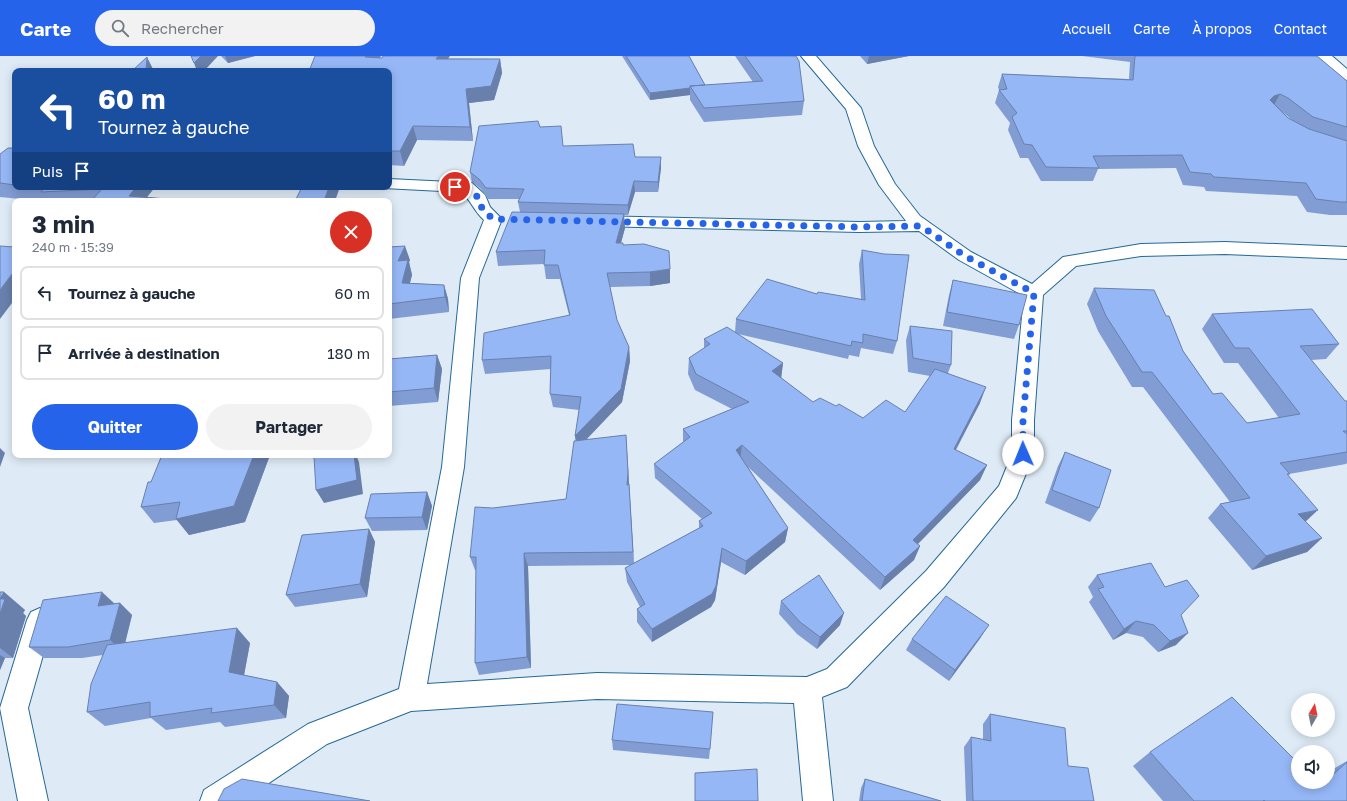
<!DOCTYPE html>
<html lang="fr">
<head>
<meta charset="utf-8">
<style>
  :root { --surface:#fff; --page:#f2f2f3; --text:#1f2937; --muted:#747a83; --line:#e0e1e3; --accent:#2563eb }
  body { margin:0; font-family:"Golos Text",sans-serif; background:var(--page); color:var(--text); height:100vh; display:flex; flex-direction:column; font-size:15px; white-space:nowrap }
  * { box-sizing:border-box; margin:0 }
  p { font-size:13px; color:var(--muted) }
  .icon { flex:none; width:22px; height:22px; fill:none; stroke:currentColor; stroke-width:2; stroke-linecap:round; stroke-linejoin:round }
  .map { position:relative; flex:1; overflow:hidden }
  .sheet { position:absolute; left:12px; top:142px; width:380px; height:260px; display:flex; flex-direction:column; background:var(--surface); border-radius:8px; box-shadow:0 2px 10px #0003 }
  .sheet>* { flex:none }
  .banner { position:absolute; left:12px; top:12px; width:380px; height:122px; border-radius:8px; box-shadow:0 2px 10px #0003; background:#1a4fa0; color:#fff; overflow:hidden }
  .needle { width:26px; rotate:9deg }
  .tools { position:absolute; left:1291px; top:637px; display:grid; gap:8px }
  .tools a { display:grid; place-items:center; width:44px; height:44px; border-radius:50%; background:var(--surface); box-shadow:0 2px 10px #0003; font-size:20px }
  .pin { position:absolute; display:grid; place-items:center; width:34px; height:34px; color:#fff; margin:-17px; border:2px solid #fff; border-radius:50%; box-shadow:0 1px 4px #0007 }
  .me { position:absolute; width:44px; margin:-22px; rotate:359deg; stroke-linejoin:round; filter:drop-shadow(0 0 3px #0008) }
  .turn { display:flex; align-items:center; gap:14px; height:84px; padding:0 20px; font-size:18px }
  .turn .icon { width:52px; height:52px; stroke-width:2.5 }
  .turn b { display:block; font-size:28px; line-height:34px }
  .then { display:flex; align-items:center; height:38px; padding:0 20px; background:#0003; gap:8px; font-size:15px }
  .round { display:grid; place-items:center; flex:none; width:42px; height:42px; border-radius:21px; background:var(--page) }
  .overview { display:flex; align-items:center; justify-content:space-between; height:68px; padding:0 20px }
  h1 { font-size:24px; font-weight:700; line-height:30px }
  .button { display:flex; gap:8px; margin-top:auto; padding:8px 20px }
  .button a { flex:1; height:46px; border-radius:24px; background:var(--accent); color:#fff; font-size:16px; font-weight:700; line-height:46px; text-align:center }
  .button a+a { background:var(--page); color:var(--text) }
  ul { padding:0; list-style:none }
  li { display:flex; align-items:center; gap:12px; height:54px; margin:0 8px 6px; padding:0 12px; border:2px solid var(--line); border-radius:8px }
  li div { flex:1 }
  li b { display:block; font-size:15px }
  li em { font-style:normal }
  header { display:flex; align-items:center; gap:24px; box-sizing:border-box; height:56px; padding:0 20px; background:var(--accent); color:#fff }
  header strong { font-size:19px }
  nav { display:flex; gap:22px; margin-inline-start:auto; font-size:14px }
  .search { width:280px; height:36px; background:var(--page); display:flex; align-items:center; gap:10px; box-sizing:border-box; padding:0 14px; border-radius:22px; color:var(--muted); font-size:15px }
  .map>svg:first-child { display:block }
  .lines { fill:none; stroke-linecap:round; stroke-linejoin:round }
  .street-casing { stroke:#266896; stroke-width:2 }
  .street { fill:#fff; fill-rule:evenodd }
  .wall { fill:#819dd4; fill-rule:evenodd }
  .shaded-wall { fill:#6980ac }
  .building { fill:#96b7f6; stroke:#6980ac }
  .route { stroke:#2563eb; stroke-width:7; stroke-dasharray:0 12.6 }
</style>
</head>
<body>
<header>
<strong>Carte</strong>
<div class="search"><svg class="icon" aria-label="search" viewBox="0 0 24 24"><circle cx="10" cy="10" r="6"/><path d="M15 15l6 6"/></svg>Rechercher</div>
<nav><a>Accueil</a><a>Carte</a><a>À propos</a><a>Contact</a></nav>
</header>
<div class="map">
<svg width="1347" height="745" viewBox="0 0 1347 745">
  <rect width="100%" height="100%" fill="#deebf6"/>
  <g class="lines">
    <g class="street-casing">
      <path id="street" d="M 801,0 L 816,0 L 861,52 L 874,90 L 895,128 L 920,160 L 971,196 L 1032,228 L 1063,201 L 1141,188 L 1225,186 L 1347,191 L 1347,203 L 1225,198 L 1141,200 L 1076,210 L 1043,239 L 1034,364 L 1034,398 L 1016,442 L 944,531 L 847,631 L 822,641 L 833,745 L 803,745 L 794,647 L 597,643 L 411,655 L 327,688 L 242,745 L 200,745 L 204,734 L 308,668 L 399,633 L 442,411 L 461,222 L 484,164 C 473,154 472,145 461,136 L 383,132 L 389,131 L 389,123 L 472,127 L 485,139 L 490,151 L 502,163 L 479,222 L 464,411 L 427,628 L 597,617 L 807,621 L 827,613 L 926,515 L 999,430 L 1012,398 L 1012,364 L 1024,240 L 959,204 L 919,175 L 859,176 L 594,170 L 588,169 L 585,165 L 588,161 L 594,160 L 859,166 L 906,165 L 879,129 L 858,90 L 846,53 Z
        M 1316,0 L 1332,0 L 1347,13 L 1347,24 L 1342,23 Z
        M 40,552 L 49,556 L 53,564 L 28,652 L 48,745 L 18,745 L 0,652 L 27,564 L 31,556 Z"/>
    </g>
    <use href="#street" class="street"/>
  </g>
  <path class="wall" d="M 221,0 L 255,0 L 228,7 Z
    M 381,0 L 379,2 L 500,3 L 502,17 L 494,44 L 469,47 L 473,85 L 417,84 L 404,110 L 389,109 L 389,15 L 309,15 Z
    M 622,0 L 689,0 L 705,29 L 753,26 L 735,0 L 796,0 L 804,45 L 802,59 L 704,66 L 690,44 L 690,39 L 650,44 Z
    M 860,0 L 909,0 L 867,8 Z
    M 1082,0 L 1317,0 L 1347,25 L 1347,159 L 1330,159 L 1307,156 L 1297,140 L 1206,135 L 1204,131 L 1183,129 L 1176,112 L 1098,113 L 1093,125 L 1041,125 L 1028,102 L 1020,102 L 1008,74 L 1010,67 L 995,47 L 999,34 L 998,31 L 1002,18 L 1129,23 L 1130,6 ZM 1280,54 L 1293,65 L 1288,62 Z
    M 540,71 L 563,90 L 635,101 L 661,112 L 658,136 L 635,136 L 628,159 L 624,159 L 625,172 L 621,187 L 623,189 L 670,227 L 650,230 L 610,231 L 617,264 L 629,291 L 630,305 L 622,346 L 586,384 L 626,379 L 634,507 L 699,472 L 699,465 L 702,463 L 655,422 L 654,408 L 683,386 L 683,373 L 732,353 L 695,334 L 688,318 L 689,302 L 704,292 L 704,283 L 735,276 L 736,263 L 817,238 L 861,243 L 859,208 L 862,194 L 897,285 L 893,298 L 861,292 L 859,301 L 849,299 L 848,303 L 738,278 L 783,307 L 781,322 L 813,346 L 836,350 L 863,362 L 905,356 L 930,320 L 908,316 L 906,284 L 910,270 L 951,309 L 948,317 L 980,347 L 956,394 L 987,409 L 980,424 L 918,488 L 920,490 L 914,504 L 880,534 L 748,411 L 788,472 L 785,486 L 745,519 L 721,506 L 715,544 L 711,551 L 652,586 L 637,566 L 637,553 L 640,551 L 627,526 L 625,512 L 632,509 L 528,510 L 531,612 L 479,619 L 475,607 L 476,514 L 475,514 L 470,501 L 493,452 L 566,443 L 576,385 L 575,380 L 579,354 L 553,351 L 550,338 L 551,313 L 485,318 L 482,304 L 569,259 L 560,223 L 546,223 L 544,208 L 498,210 L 496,196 L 520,156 L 518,146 L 519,143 L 488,143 L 481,133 L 472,126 L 470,116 Z
    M 15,92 L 15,131 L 155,131 L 147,141 L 192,145 L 41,145 L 0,141 L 0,98 Z
    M 389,191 L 410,204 L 409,206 L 412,219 L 410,227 L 444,229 L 448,243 L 449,256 L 389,263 Z
    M 953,224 L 1019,269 L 1014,283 L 943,270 L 949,239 Z
    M 1094,232 L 1183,295 L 1213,338 L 1247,367 L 1279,362 L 1238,307 L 1224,307 L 1202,273 L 1212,258 L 1339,288 L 1326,303 L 1311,304 L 1345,345 L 1347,345 L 1347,407 L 1346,408 L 1289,418 L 1288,420 L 1305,466 L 1322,482 L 1307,496 L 1252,514 L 1208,462 L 1220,448 L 1230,446 L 1143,331 L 1132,331 L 1098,275 L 1087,248 Z
    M 437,299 L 442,313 L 438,346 L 389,350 L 389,303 Z
    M 1065,396 L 1099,452 L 1090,466 L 1045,447 L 1058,410 Z
    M 162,399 L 270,399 L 245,466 L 189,479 L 177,464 L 154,467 L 141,451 Z
    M 427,436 L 432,450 L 427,474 L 372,475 L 365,462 Z
    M 369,473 L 375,486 L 367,541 L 295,551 L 286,539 Z
    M 1097,519 L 1165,531 L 1181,559 L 1176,589 L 1158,596 L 1143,581 L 1126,577 L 1113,584 L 1089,546 L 1093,541 L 1088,531 Z
    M 0,536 L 4,536 L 25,554 L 23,557 L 26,560 L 13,602 L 5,602 L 0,614 Z
    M 781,545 L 840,569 L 817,593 L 797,578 L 779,558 Z
    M 120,547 L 132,559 L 125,586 L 250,587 L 244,619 L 277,626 L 289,640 L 286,662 L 225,671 L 220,666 L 166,674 L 151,662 L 105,670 L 87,656 L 103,599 L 82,602 L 44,602 L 29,591 L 114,548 Z
    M 981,581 L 949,625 L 906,594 L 912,583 Z
    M 990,658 L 1068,710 L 1094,745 L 966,745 L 964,691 L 971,681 L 983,684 L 983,668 Z
    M 612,684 L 710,693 L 709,703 L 613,694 Z
    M 1150,696 L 1298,726 L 1328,726 L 1328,716 L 1347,705 L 1347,745 L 1163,745 L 1133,710 Z
    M 695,717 L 758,745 L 695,745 Z
    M 865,723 L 941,745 L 859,745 L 861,732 Z"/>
  <path class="shaded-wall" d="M 201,0 L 218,0 L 204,15 L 197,15 L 194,7 Z
    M 225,0 L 255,0 L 228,7 Z
    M 366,0 L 381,0 L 369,15 L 365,1 Z
    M 438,0 L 450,0 L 439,16 L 436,3 Z
    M 869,0 L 909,0 L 867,8 Z
    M 147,1 L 154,15 L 146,15 Z
    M 500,3 L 502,17 L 494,44 L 469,47 L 473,85 L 470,71 L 466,33 Z
    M 690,32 L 690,39 L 650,44 L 650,37 Z
    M 1280,38 L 1273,51 L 1270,44 L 1274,40 Z
    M 413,70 L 417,84 L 404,110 L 400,95 Z
    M 661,101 L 661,112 L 658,136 L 658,126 Z
    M 634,125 L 635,136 L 628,159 L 628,149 Z
    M 136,131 L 155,131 L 144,145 L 129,140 Z
    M 329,131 L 340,131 L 335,145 L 324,145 Z
    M 624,158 L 625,172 L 617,201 L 616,187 Z
    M 405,190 L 410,204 L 409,206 L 412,219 L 406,241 L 402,227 L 398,205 Z
    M 670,213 L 670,227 L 650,230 L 650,216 Z
    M 15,214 L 15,243 L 0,263 L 0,234 Z
    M 444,229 L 448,243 L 449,256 L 445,241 Z
    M 629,291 L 630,305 L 622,346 L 577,393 L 575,380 Z
    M 437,299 L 442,313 L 438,346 L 434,332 Z
    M 783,307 L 781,323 L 772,315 Z
    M 986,331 L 980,347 L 948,408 L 954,393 Z
    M 626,379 L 634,509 L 627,429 Z
    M 742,389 L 740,404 L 736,394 Z
    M 0,392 L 5,397 L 0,411 Z
    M 254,399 L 270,399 L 245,466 L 189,479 L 176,463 Z
    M 354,399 L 356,399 L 359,406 L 363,438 L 324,447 L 316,434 Z
    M 987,409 L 980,424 L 908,498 L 913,484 Z
    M 427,436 L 432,450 L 427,474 L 422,461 Z
    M 1318,454 L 1303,468 L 1298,458 Z
    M 788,472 L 785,486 L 745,519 L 746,505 Z
    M 369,473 L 375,486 L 367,541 L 360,528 Z
    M 1322,482 L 1307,496 L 1252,514 L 1266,500 Z
    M 920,490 L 914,504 L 880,534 L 885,521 Z
    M 722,492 L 721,506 L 715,544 L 711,551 L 652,586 L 652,573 Z
    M 524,497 L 528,510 L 531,612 L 527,601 Z
    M 4,536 L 25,554 L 23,557 L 26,560 L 13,602 L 0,592 L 0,543 Z
    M 102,536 L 115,548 L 98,550 Z
    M 120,547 L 132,559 L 123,596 L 110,584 Z
    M 844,557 L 840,569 L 817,593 L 820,581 Z
    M 1136,565 L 1126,577 L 1113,584 L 1124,573 Z
    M 989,569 L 981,581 L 949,625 L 955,614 Z
    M 237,572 L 250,587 L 242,630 L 229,616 Z
    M 1188,577 L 1176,589 L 1158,596 L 1170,585 Z
    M 0,599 L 5,602 L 0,614 Z
    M 277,626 L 289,640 L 286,662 L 274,649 Z"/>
  <path class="building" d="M 191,0 L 201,0 L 194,7 Z
    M 315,0 L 366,0 L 365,1 L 382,2 L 383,0 L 438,0 L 436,3 L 500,3 L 491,30 L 466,33 L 470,71 L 413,70 L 400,95 L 389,95 L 389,15 L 309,15 Z
    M 626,0 L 689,0 L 705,29 L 690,30 L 690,32 L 650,37 Z
    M 745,0 L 796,0 L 799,5 L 804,45 L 704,52 L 690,30 L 763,25 Z
    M 1135,0 L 1317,0 L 1347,25 L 1347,71 L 1313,61 L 1288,42 L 1280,38 L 1274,40 L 1270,44 L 1288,62 L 1309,73 L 1347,85 L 1347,146 L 1340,146 L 1316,143 L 1306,127 L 1214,121 L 1211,118 L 1190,116 L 1182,99 L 1093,100 L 1099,112 L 1046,111 L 1032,89 L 1024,88 L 1012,61 L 1017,57 L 999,34 L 1007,33 L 1002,18 L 1133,24 Z
    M 147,1 L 146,15 L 132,15 Z
    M 538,65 L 540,71 L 561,70 L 563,90 L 633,88 L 635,101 L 661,101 L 658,126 L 634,125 L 628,149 L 518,146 L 524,133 L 486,132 L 479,123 L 470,116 L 479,70 Z
    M 8,92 L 15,92 L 15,129 L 0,127 L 0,98 Z
    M 36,131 L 136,131 L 129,140 L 192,145 L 91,145 L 102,133 L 41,136 L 44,132 Z
    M 302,131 L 329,131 L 324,145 L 295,145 Z
    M 512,156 L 624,158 L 616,187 L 623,187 L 623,189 L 644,188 L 669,195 L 670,213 L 650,216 L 607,217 L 617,264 L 629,291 L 621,333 L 575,380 L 581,341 L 550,338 L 551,300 L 482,304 L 484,277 L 570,259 L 558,209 L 544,209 L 545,194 L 496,196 Z
    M 0,190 L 15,191 L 15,214 L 0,234 Z
    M 405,190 L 398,205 L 408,204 L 402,227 L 444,229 L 445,241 L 389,248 L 389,191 Z
    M 862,194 L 884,198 L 909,199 L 897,285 L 863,278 L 863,287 L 852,285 L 851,290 L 736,263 L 767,223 L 817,238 L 818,236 L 865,244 Z
    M 953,224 L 1027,239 L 1019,269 L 947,256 Z
    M 1094,232 L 1154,234 L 1166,260 L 1169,260 L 1183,295 L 1213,338 L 1222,337 L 1247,367 L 1300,358 L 1249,292 L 1235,292 L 1212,258 L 1312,253 L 1339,288 L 1300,290 L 1345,345 L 1347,345 L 1347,375 L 1343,375 L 1347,378 L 1347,396 L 1280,407 L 1290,418 L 1287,418 L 1318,454 L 1298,458 L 1322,482 L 1266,500 L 1220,448 L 1250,442 L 1152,316 L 1142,316 L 1106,260 Z
    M 910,270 L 952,275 L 951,309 L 913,302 Z
    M 727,271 L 783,307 L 772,315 L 813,346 L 820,342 L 836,350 L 839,348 L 863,362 L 886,344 L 905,356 L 935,313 L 986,331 L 954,393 L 987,409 L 913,484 L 920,490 L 885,521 L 742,389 L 736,394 L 788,472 L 746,505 L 722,492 L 716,530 L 712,538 L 652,573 L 637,553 L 645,548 L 625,512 L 703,470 L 699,465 L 712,457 L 654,408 L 690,381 L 683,373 L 749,346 L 696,318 L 689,302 L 710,288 L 704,283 Z
    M 437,299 L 434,332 L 389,336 L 389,303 Z
    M 626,379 L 628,416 L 627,429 L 629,428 L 633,496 L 524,497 L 527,601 L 475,607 L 476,501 L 470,501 L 475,451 L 493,452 L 566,443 L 574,385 Z
    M 1065,396 L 1111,414 L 1099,452 L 1052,434 Z
    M 162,399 L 254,399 L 234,450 L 176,463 L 180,446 L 141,451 L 148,426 L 151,426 Z
    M 325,399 L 354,399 L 357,424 L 316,434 L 314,401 Z
    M 427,436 L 422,461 L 365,462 L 371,438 Z
    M 369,473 L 360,528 L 286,539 L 302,479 Z
    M 1151,507 L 1165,531 L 1187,524 L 1199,540 L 1181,559 L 1188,577 L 1170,585 L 1154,569 L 1136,565 L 1124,573 L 1098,533 L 1104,531 L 1097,519 Z
    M 819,519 L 844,557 L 820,581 L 800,566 L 781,545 Z
    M 0,536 L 4,536 L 0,543 L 5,543 L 0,558 Z
    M 102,536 L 98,550 L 120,547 L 110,584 L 68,591 L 29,591 L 43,544 Z
    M 946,540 L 989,569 L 955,614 L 912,583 Z
    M 237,572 L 229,616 L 277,626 L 274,649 L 211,657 L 212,652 L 150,661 L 150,646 L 87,656 L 91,628 L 107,589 Z
    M 1232,641 L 1298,707 L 1298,726 L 1317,726 L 1321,730 L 1325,726 L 1328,726 L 1328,723 L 1347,706 L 1347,745 L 1265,745 L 1264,744 L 1263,745 L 1194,745 L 1150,696 Z
    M 617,648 L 713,656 L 710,693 L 612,684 Z
    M 990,658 L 1065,672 L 1068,710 L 1088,712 L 1094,745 L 973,745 L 971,681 L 991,685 Z
    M 757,713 L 758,745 L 695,745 L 695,717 Z
    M 242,723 L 370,745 L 218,745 L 224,733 Z
    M 865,723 L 941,745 L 862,745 Z"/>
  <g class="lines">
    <path class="route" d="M 455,131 L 466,131 L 480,143 L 482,153 L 493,163 L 859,171 L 921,170 L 965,200 L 1034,237 L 1023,364 L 1023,398"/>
  </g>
</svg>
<div class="tools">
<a><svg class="needle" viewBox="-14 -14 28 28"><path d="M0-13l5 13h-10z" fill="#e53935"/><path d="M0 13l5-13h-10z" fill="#747a83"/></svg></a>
<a><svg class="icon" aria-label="sound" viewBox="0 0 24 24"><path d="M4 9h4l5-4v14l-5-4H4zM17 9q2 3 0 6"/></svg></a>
</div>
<div class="pin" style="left:455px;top:131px;background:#d93025"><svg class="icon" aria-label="arrive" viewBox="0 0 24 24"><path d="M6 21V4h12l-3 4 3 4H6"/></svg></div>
<svg class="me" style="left:1023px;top:398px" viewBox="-20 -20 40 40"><circle r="19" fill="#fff"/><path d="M0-13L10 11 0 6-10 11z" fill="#2563eb"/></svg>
<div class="banner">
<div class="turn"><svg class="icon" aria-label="left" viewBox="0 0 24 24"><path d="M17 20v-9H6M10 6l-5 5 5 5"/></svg><div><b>60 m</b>Tournez à gauche</div></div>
<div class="then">Puis<svg class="icon" aria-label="arrive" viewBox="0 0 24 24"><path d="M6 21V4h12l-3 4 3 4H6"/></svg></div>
</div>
<section class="sheet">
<div class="overview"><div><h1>3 min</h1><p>240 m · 15:39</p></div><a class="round" style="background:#d93025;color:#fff"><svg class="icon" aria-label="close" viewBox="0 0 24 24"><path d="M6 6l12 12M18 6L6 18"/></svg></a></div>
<ul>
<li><svg class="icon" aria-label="left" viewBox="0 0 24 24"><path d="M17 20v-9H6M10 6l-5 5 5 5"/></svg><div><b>Tournez à gauche</b></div><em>60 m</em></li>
<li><svg class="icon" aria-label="arrive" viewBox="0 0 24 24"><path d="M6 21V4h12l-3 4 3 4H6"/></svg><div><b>Arrivée à destination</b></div><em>180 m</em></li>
</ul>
<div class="button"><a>Quitter</a><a>Partager</a></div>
</section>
</div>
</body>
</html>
